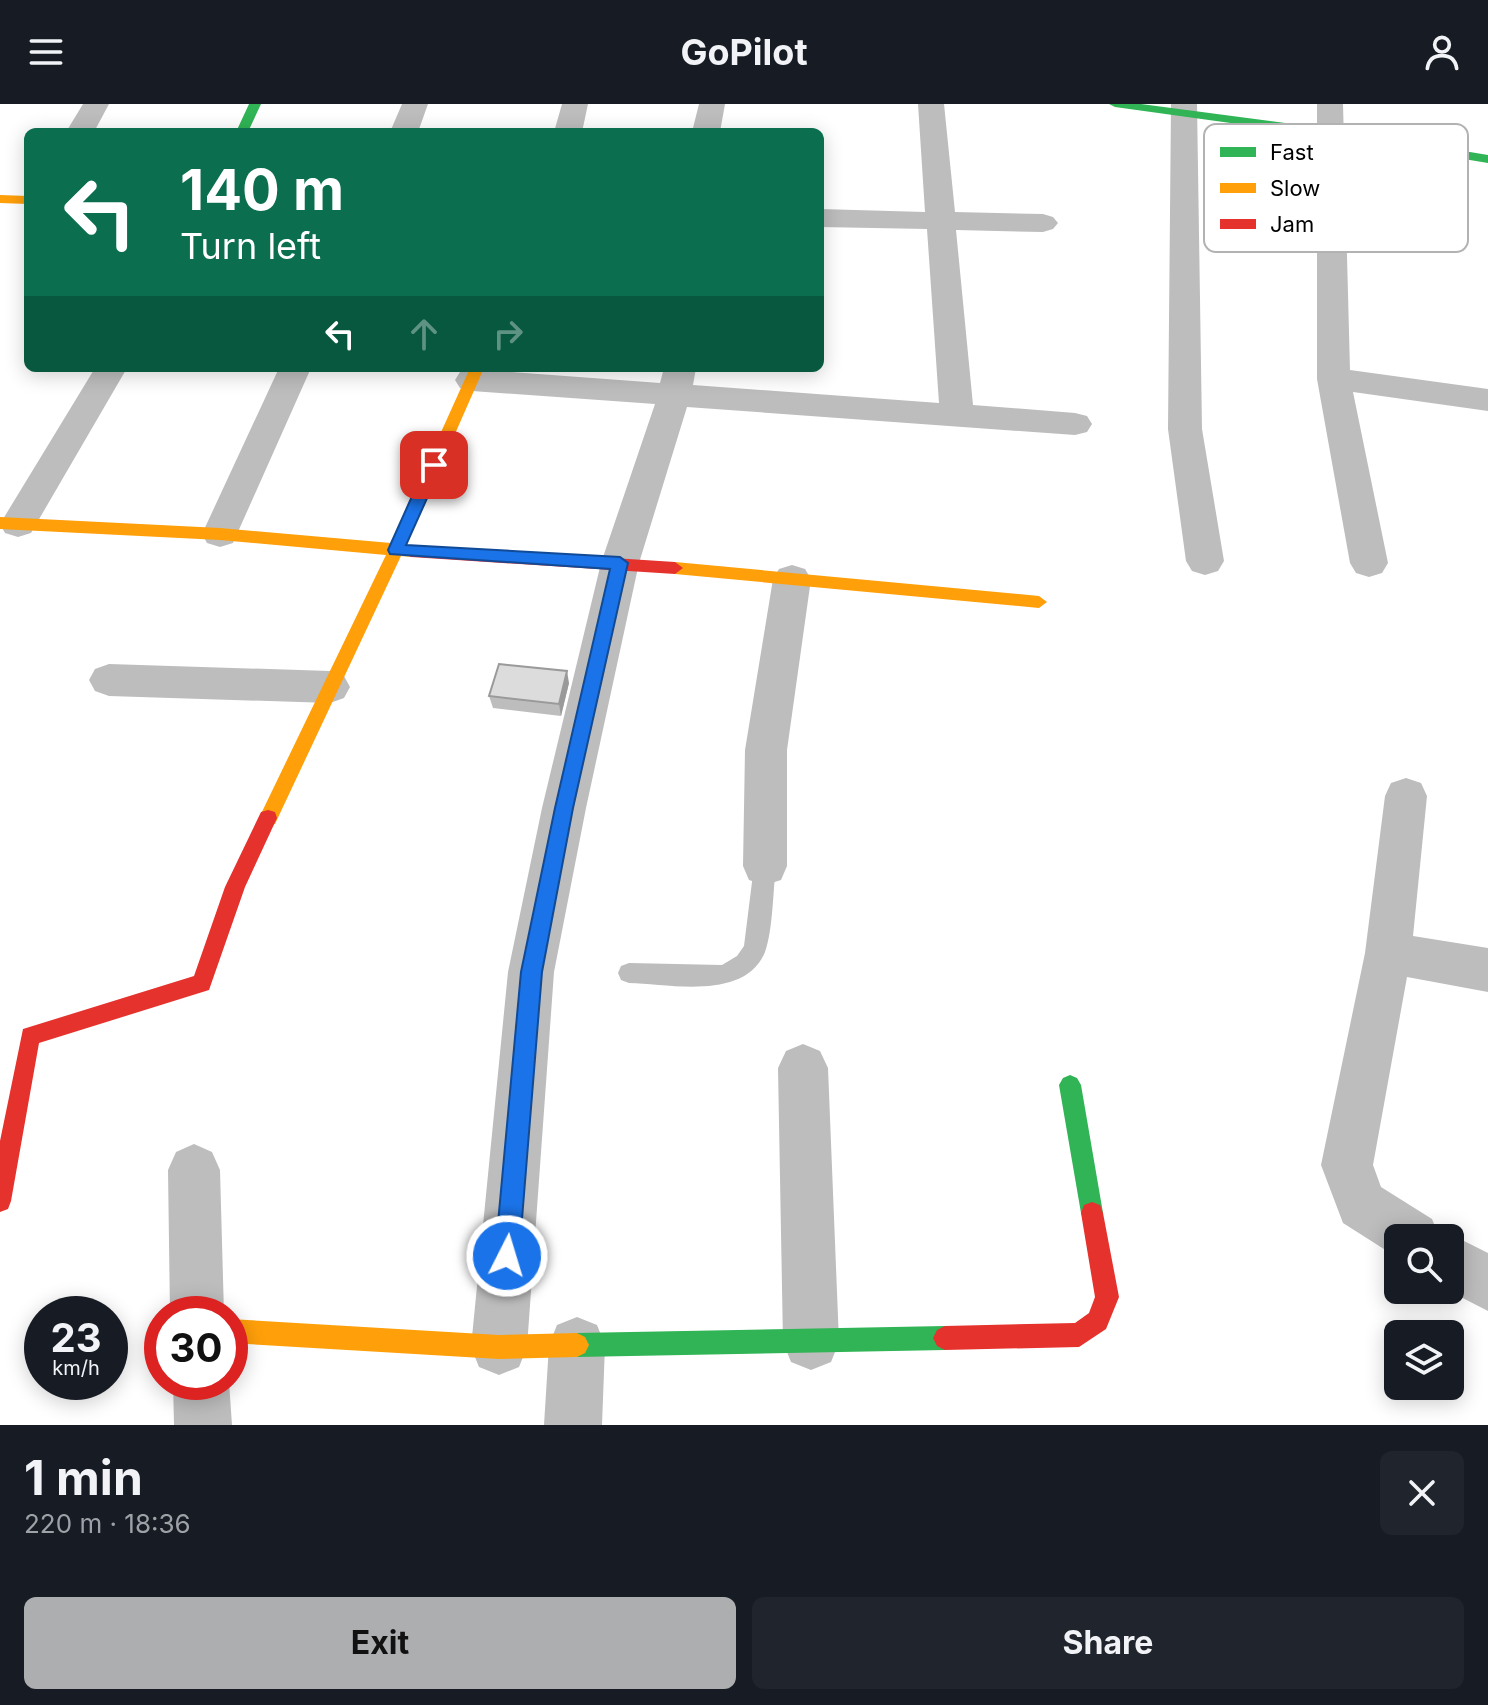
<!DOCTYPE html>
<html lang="en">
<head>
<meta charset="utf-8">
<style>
  :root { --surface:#171b24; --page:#20242c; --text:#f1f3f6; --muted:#9ea1a6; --accent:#adaeaf }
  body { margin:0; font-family:Inter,sans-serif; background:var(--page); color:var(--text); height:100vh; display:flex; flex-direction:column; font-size:30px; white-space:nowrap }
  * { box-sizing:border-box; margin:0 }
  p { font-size:26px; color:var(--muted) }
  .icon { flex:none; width:44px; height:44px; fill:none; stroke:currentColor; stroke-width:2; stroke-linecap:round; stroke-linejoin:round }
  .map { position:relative; height:1321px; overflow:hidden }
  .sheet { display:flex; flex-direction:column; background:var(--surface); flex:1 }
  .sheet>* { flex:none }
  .hud { position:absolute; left:24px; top:24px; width:800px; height:244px; border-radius:12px; box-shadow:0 4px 20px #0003; background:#0b6e4f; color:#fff; overflow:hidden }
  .tools { position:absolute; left:1384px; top:1120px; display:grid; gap:16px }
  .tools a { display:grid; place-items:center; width:80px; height:80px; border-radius:12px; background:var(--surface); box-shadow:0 4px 20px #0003; font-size:40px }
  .speed { position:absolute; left:24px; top:1192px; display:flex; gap:16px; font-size:40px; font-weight:700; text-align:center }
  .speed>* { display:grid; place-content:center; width:104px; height:104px; border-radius:50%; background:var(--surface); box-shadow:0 4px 20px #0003; line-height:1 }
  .speed small { font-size:20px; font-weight:400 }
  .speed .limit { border:12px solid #d22; background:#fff; color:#111 }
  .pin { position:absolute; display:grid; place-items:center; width:68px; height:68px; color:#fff; margin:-34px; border-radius:16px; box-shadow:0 4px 12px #0006 }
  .me { position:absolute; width:88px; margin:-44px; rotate:5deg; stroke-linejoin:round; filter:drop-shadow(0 0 6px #0008) }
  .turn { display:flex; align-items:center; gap:28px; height:168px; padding:0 24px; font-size:36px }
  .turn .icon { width:104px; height:104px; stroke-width:2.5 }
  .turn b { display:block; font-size:56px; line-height:68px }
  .lanes { display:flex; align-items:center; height:76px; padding:0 24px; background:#0003; justify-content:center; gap:40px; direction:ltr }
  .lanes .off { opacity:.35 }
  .round { display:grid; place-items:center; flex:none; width:84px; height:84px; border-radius:12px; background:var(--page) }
  .headline { display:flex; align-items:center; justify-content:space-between; height:136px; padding:0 24px }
  h1 { font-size:48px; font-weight:700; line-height:60px }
  .button { display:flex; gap:16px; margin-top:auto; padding:16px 24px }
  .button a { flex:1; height:92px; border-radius:12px; background:var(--accent); color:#111; font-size:32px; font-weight:700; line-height:92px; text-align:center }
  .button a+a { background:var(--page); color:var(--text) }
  header { display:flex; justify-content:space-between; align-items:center; height:104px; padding:0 24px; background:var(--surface); font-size:36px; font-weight:700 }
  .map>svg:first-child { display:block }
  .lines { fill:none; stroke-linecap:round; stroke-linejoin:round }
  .lane { fill:#bdbdbd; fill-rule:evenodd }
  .street { fill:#bdbdbd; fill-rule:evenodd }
  .fast { fill:#30b455; fill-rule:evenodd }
  .slow { fill:#ff9f0a; fill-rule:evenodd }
  .jam { fill:#e5322d; fill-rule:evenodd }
  .wall { fill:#bdbdbd }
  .shaded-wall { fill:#9a9a9a }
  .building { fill:#dcdcdc; stroke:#9a9a9a; stroke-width:2 }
  .route { fill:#1a73e8; stroke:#114b97; stroke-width:2 }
  .key { fill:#fff; stroke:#b2b2b2; stroke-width:2 }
  .key-label { font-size:22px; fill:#000 }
</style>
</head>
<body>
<header><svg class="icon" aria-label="menu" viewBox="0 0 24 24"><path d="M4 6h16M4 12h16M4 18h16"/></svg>GoPilot<svg class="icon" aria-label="person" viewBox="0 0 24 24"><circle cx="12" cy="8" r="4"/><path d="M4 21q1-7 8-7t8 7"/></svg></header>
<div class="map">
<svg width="1488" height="1321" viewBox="0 0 1488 1321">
  <rect width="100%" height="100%" fill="#fff"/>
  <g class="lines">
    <path class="lane" d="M 765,753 L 772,755 L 776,762 C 773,786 773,826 765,848 C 745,897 670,880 629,879 L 621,876 L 618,869 L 621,862 L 629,859 L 722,861 L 737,852 L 744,842 L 754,762 L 758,755 Z"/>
    <path class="street" d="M 83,0 L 109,0 L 94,28 L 66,28 Z
      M 402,0 L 428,0 L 418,28 L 390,28 Z
      M 562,0 L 588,0 L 582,28 L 554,28 Z
      M 699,0 L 725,0 L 720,28 L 692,28 Z
      M 918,0 L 944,0 L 955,108 L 1043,110 L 1053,113 L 1058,119 L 1053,125 L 1043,128 L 956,126 L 973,301 L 1075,309 L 1087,312 L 1092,320 L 1087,328 L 1075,331 L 687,303 L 639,459 L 586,704 L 554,868 L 527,1243 L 519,1263 L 499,1271 L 479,1263 L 471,1243 L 508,868 L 542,704 L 601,459 L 655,300 L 472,287 L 460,284 L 455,276 L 460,268 L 472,265 L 660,279 L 664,264 L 696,264 L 693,281 L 939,299 L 927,125 L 820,123 L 820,105 L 925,108 Z
      M 1171,0 L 1197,0 L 1202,325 L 1224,457 L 1218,467 L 1205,471 L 1192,467 L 1186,457 L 1168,325 Z
      M 1317,0 L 1343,0 L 1350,266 L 1488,285 L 1488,307 L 1353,288 L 1388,459 L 1382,469 L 1369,473 L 1356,469 L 1350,459 L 1317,275 Z
      M 95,264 L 127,264 L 31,429 L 18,433 L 5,429 L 0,420 Z
      M 279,264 L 311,264 L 233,439 L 220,443 L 207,439 L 202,430 Z
      M 792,461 L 805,465 L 811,475 L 787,646 L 787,762 L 781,776 L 765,781 L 749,776 L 743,762 L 745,646 L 773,475 L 779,465 Z
      M 109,560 L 330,567 L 344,572 L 350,583 L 344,594 L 330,599 L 109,592 L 95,587 L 89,576 L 95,565 Z
      M 1406,674 L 1421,679 L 1427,692 L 1413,832 L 1488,844 L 1488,888 L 1407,873 L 1373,1061 L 1381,1083 L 1432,1115 L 1440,1134 L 1398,1134 L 1398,1154 L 1343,1119 L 1321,1061 L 1365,849 L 1385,692 L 1391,679 Z
      M 803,940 L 820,947 L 828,964 L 839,1238 L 831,1258 L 811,1266 L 791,1258 L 783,1238 L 778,964 L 786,947 Z
      M 194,1040 L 212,1048 L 220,1066 L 224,1210 L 170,1210 L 168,1066 L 176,1048 Z
      M 1450,1130 L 1488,1149 L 1488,1207 L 1447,1186 L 1450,1186 L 1450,1134 L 1441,1134 Z
      M 577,1213 L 597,1221 L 605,1241 L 602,1321 L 544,1321 L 549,1241 L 557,1221 Z
      M 173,1278 L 229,1278 L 232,1321 L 174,1321 Z"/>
    <path class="fast" d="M 249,0 L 261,0 L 248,28 L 236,28 Z
      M 1109,0 L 1141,0 L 1331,25 L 1488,51 L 1488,59 L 1331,33 L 1115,3 Z
      M 1070,971 L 1077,974 L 1081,981 L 1103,1109 L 1100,1117 L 1092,1120 L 1084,1117 L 1081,1109 L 1059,981 L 1063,974 Z
      M 945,1222 L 953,1226 L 957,1234 L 953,1242 L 945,1246 L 577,1253 L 569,1249 L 565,1241 L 569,1233 L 577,1229 Z"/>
    <path class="slow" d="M 0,91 L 28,92 L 28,100 L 0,99 Z
      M 470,264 L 484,264 L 406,441 L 417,443 L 419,447 L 411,453 L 401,452 L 275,720 L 268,722 L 261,720 L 259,714 L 386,451 L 220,436 L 0,425 L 0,413 L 220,424 L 391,439 Z
      M 675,458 L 1039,492 L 1047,498 L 1039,504 L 675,470 L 667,464 Z
      M 230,1215 L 499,1231 L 577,1229 L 585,1233 L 589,1241 L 585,1249 L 577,1253 L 499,1255 L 230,1239 Z"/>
    <path class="jam" d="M 411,441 L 675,458 L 683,464 L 675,470 L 411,453 L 403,447 Z
      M 268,706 L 275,708 L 277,714 L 245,783 L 209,886 L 39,939 L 11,1097 L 8,1105 L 0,1108 L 0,1037 L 23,925 L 194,872 L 225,783 L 261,708 Z
      M 1092,1098 L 1100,1101 L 1103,1109 L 1119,1193 L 1106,1225 L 1079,1243 L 945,1246 L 937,1242 L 933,1234 L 937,1226 L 945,1222 L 1075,1219 L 1089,1209 L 1095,1193 L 1081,1109 L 1084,1101 Z"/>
  </g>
  <path class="wall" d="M 569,579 L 561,612 L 493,604 L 489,592 Z"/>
  <path class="shaded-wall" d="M 567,567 L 569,579 L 561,612 L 559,600 Z"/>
  <path class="building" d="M 499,560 L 567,567 L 559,600 L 489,592 Z"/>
  <path class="route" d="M 434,356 L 442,361 L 406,441 L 620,453 L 628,459 L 573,704 L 542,868 L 519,1152 L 515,1160 L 507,1163 L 499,1160 L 495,1152 L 521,868 L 555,704 L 610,465 L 390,450 L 388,446 L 426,361 Z"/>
  <rect x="1204" y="20" width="264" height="128" rx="12" class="key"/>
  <rect x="1220" y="43" width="36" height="10" fill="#30b455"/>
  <rect x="1220" y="79" width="36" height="10" fill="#ff9f0a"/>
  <rect x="1220" y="115" width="36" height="10" fill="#e5322d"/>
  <g class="key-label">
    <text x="1270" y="56">Fast</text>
    <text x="1270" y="92">Slow</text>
    <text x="1270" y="128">Jam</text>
  </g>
</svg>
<div class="tools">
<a><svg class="icon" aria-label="search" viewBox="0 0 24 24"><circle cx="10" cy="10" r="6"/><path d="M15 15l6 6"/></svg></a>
<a><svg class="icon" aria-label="layers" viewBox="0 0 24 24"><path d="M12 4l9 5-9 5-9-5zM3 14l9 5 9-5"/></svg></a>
</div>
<div class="speed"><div>23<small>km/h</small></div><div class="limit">30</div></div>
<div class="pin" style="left:434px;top:361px;background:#d93025"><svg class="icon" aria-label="arrive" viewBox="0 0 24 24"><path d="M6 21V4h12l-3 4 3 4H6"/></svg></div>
<svg class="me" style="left:507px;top:1152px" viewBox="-20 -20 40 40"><circle r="17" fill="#1a73e8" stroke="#fff" stroke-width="3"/><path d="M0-11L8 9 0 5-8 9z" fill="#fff"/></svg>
<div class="hud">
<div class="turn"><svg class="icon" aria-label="left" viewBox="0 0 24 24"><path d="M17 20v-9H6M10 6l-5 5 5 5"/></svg><div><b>140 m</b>Turn left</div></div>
<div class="lanes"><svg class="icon" aria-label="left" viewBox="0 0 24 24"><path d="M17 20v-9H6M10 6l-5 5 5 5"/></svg><svg class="icon off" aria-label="ahead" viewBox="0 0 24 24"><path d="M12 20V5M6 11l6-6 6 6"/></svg><svg class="icon off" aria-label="right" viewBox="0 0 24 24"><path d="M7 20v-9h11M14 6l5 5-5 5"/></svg></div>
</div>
</div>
<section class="sheet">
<div class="headline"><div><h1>1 min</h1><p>220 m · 18:36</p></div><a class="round"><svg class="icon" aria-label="close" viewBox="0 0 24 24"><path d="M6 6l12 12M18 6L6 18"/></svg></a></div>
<div class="button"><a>Exit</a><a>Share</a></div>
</section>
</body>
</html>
